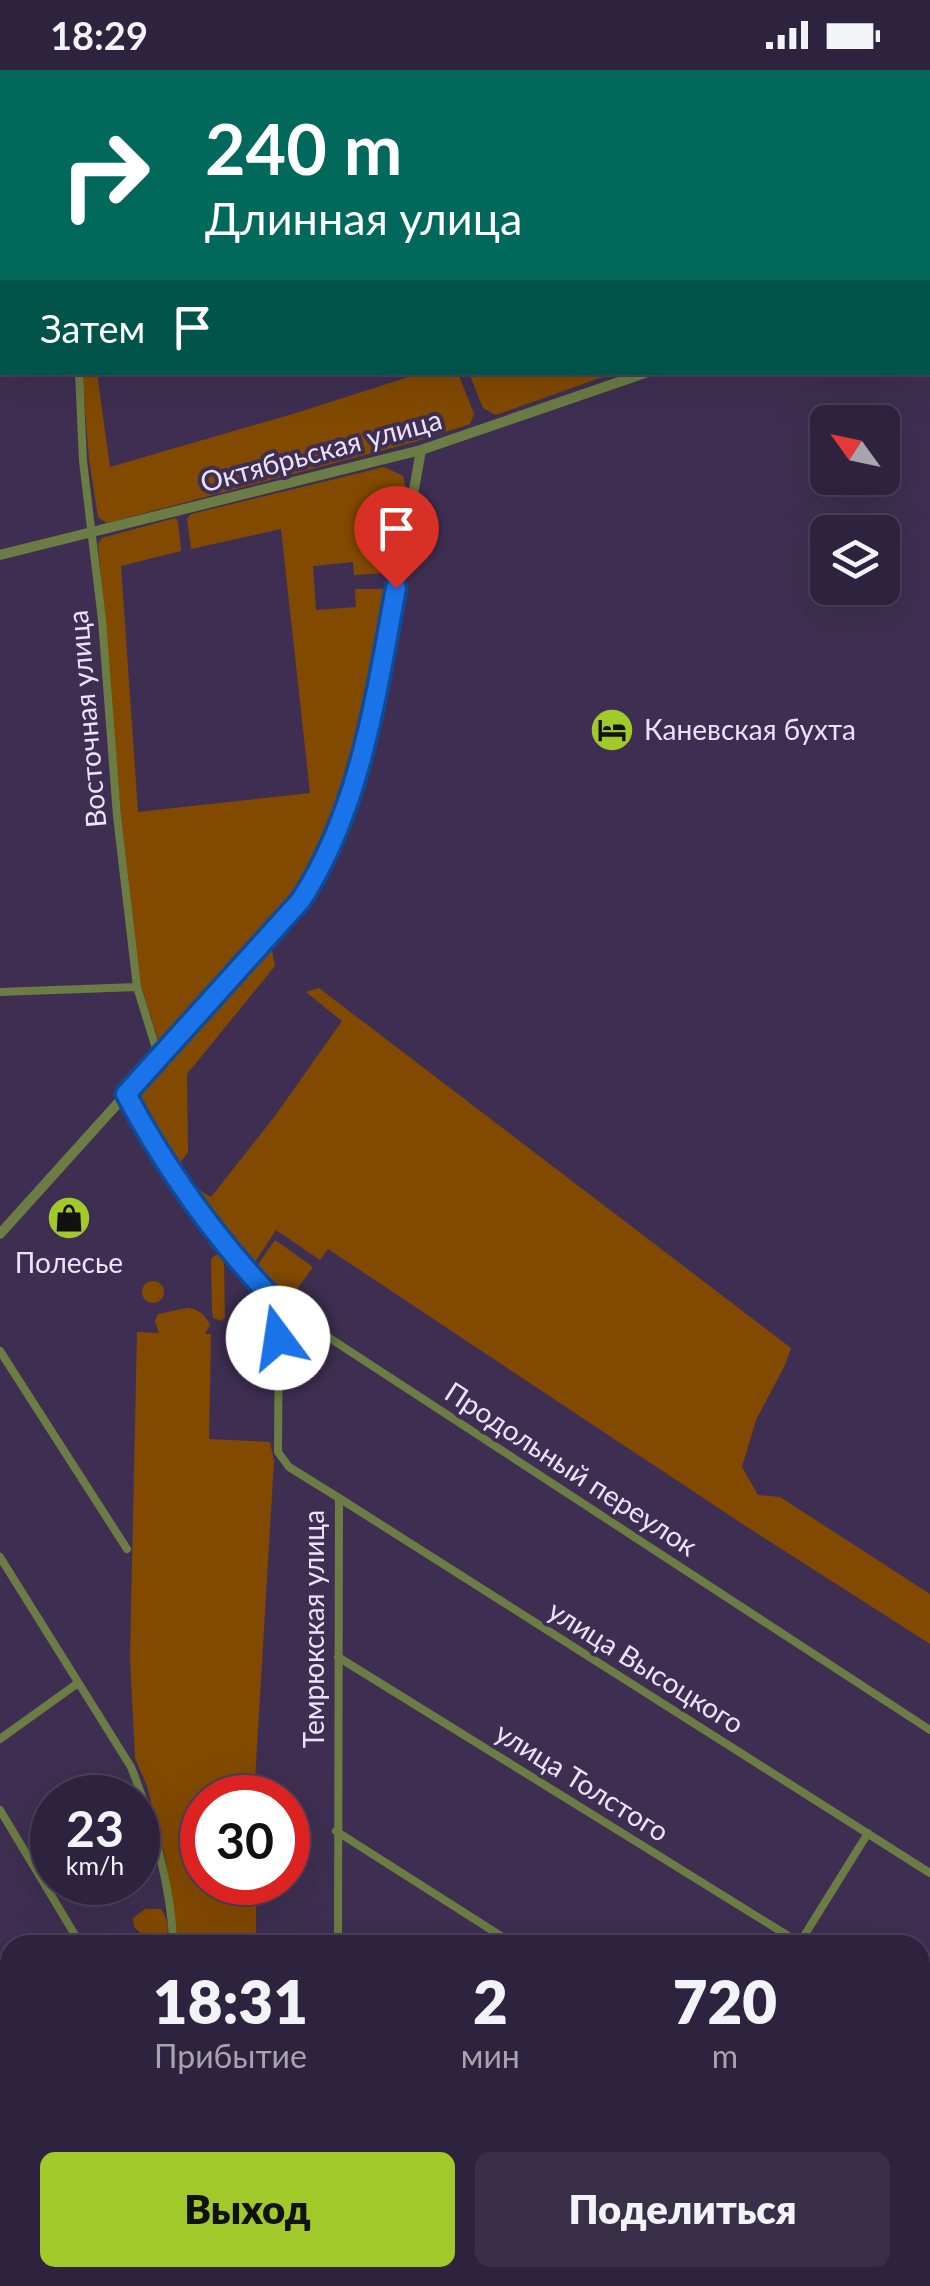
<!DOCTYPE html>
<html lang="ru">
<head>
<meta charset="utf-8">
<style>
  :root { --surface:#2e233e; --page:#3a2f49; --text:#f1f3f6; --muted:#a7a4b0; --line:#494058; --accent:#a1c92a }
  body { margin:0; font-family:Lato,sans-serif; background:var(--page); color:var(--text); height:100vh; display:flex; flex-direction:column; font-size:38px; white-space:nowrap }
  * { box-sizing:border-box; margin:0 }
  p { font-size:32px; color:var(--muted) }
  .icon { flex:none; width:55px; height:55px; fill:none; stroke:currentColor; stroke-width:2; stroke-linecap:round; stroke-linejoin:round }
  .map { position:relative; flex:1; overflow:hidden }
  .sheet { position:absolute; left:0px; top:1865px; width:930px; height:352px; display:flex; flex-direction:column; background:var(--surface); border-radius:30px 30px 0 0; box-shadow:0 10px 40px #0002,0 0 0 2px var(--line) }
  .sheet>* { flex:none }
  .guide { position:absolute; left:0px; top:0px; width:930px; height:305px; box-shadow:0 10px 40px #0002,0 0 0 2px var(--line); background:#00695c; color:#fff; overflow:hidden }
  .needle { width:65px; rotate:303deg }
  .fabs { position:absolute; left:810px; top:335px; display:grid; gap:20px }
  .fabs a { display:grid; place-items:center; width:90px; height:90px; border-radius:15px; background:var(--surface); box-shadow:0 10px 40px #0002,0 0 0 2px var(--line); font-size:50px }
  .speed { position:absolute; left:30px; top:1705px; display:flex; gap:20px; font-size:50px; font-weight:700; text-align:center }
  .speed>* { display:grid; place-content:center; width:130px; height:130px; border-radius:50%; background:var(--surface); box-shadow:0 10px 40px #0002,0 0 0 2px var(--line); line-height:1 }
  .speed small { font-size:25px; font-weight:400 }
  .speed .limit { border:15px solid #d22; background:#fff; color:#111 }
  .pin { position:absolute; display:grid; place-items:center; width:85px; height:85px; color:#fff; margin:-102px -42px; border-radius:50% 50% 50% 0; rotate:-45deg; box-shadow:0 0 10px #0007 }
  .pin .icon { rotate:45deg }
  .me { position:absolute; width:110px; margin:-55px; rotate:346deg; stroke-linejoin:round; filter:drop-shadow(0 0 8px #0008) }
  .turn { display:flex; align-items:center; gap:35px; height:210px; padding:0 40px; font-size:45px }
  .turn .icon { width:130px; height:130px; stroke-width:2.5 }
  .turn b { display:block; font-size:70px; line-height:85px }
  .then { display:flex; align-items:center; height:95px; padding:0 40px; background:#0003; gap:20px; font-size:38px }
  .eta { display:flex; justify-content:space-evenly; align-items:center; height:170px; text-align:center }
  .eta b { font-size:60px; font-weight:800; line-height:70px }
  .action { display:flex; gap:20px; margin-top:auto; padding:20px 40px }
  .action a { flex:1; height:115px; border-radius:15px; background:var(--accent); color:#111; font-size:40px; font-weight:800; line-height:115px; text-align:center }
  .action a+a { background:var(--page); color:var(--text) }
  .status { display:flex; justify-content:space-between; align-items:center; height:70px; padding:0 50px; background:var(--surface); direction:ltr }
  .status svg { height:28px; fill:currentColor }
  .map>svg:first-child { display:block }
  .green { fill:#824a01 }
  .lines { fill:none; stroke-linecap:round; stroke-linejoin:round }
  .minor { stroke:#6b7d45; stroke-width:8 }
  .tertiary { stroke:#6b7d45; stroke-width:10 }
  .route-casing { stroke:#114b97; stroke-width:25 }
  .route { stroke:#1a73e8; stroke-width:18 }
  .labels { text-anchor:middle; stroke-width:8; stroke-linejoin:round; paint-order:stroke }
  .street-label { font-size:28px; fill:#ebe2f8; stroke:#3e2f52 }
  .poi-label { font-size:28px; fill:#ebe2f8; stroke:#3e2f52; text-anchor:start }
</style>
</head>
<body>
<div class="status"><b>18:29</b><svg viewBox="0 0 49 12"><path d="M0 12V9h3v3zM5 12V6h3v6zM10 12V3h3v9zM15 12V0h3v12zM26 1h20v11H26zM47 4h2v5h-2z"/></svg></div>
<div class="map">
<svg width="930" height="2216" viewBox="0 0 930 2216">
  <rect width="100%" height="100%" fill="#3e2f52"/>
  <path class="green" d="M 82,303 L 97,303 L 110,397 L 296,343 L 421,303 L 458,303 L 474,344 L 470,354 L 414,372 L 107,453 L 98,447 L 89,389 Z
    M 469,303 L 614,303 L 496,345 L 483,338 Z
    M 384,397 L 403,406 L 406,419 L 392,496 L 387,503 L 354,505 L 353,492 L 313,496 L 316,540 L 356,537 L 355,519 L 382,519 L 388,527 C 369,618 353,748 298,825 L 174,968 L 163,971 L 158,969 L 140,913 L 121,746 L 98,474 L 102,468 L 175,448 L 178,451 L 181,481 L 121,496 L 138,742 L 310,723 L 281,459 L 191,479 L 187,449 L 191,444 Z
    M 271,876 L 275,896 L 187,1004 L 188,1082 L 177,1097 L 136,1033 L 136,1026 Z
    M 319,918 L 791,1278 L 785,1295 L 756,1350 L 742,1397 L 758,1425 L 780,1427 L 930,1524 L 930,1574 L 744,1455 L 328,1179 L 320,1190 L 276,1160 L 251,1198 L 226,1171 L 188,1113 L 211,1127 L 275,1046 L 342,951 L 306,922 Z
    M 275,1170 L 313,1197 L 292,1226 L 254,1200 Z
    M 216,1185 L 222,1186 L 224,1193 L 225,1247 L 222,1251 L 213,1248 L 212,1240 L 211,1189 Z
    M142 1222a11 11 0 1 1 22 0a11 11 0 1 1-22 0Z
    M 187,1238 C 197,1238 206,1245 210,1255 L 205,1264 L 211,1264 L 209,1369 L 270,1372 L 274,1391 L 254,1727 L 202,1728 L 202,1812 L 256,1813 L 256,1862 L 250,1870 L 246,1870 L 246,1875 L 177,1875 L 166,1791 L 147,1716 L 135,1688 L 130,1588 L 137,1262 L 159,1263 L 155,1251 L 158,1244 Z
    M 145,1839 L 161,1839 C 168,1849 170,1859 165,1870 L 171,1875 L 153,1875 L 134,1857 L 133,1848 Z
    M 10,2174 L 10,2208 L 65,2208 L 60,2216 L 0,2216 L 0,2182 Z"/>
  <g class="lines">
    <path class="minor" d="M 40,0 L 41,2
      M 79,302 L 83,391 L 102,550 L 117,746 L 137,917 L 159,988
      M 0,922 L 137,917
      M 127,1024 C 169,1104 216,1170 279,1235 L 278,1382 L 289,1397 L 339,1428 L 338,1875
      M 279,1235 L 930,1660
      M 0,1281 L 127,1479
      M 339,1428 L 930,1803
      M 0,1487 L 131,1697 C 152,1749 172,1819 173,1875
      M 338,1587 L 803,1875
      M 0,1669 L 78,1613
      M 0,1740 L 81,1875
      M 336,1761 L 515,1875
      M 799,1874 L 868,1763
      M 920,1947 L 930,1953
      M 0,1995 L 10,2013
      M 920,2133 L 930,2140
      M 920,2172 L 930,2156
      M 465,2208 L 479,2216
      M 752,2208 L 765,2216
      M 279,2216 L 281,2208
      M 586,2216 L 592,2208
      M 892,2216 L 897,2208"/>
    <path class="tertiary" d="M 928,156 L 930,155
      M 0,485 L 421,380 L 648,302
      M 0,1164 L 301,830 C 351,751 369,660 386,569 C 398,506 410,443 421,380"/>
  </g>
  <g class="lines">
    <g class="route-casing">
      <path id="route" d="M 278,1268 L 279,1235 C 217,1171 168,1103 126,1024 L 301,830 C 361,737 376,625 396,518"/>
    </g>
    <use href="#route" class="route"/>
  </g>
  <defs>
    <g id="hotel-disc" transform="scale(2.25)"><circle r="9.5" fill="#a1c92a" stroke="#3e2f52"/><path d="M-6-4.5h1.5V1H6V5H4.5V3h-9V5H-6ZM-4 0a1.8 1.8 0 1 1 3.6 0ZM.5 0V-2.5h3Q6-2.5 6 0Z" fill="#111"/></g>
    <g id="shop-disc" transform="scale(2.25)"><circle r="9.5" fill="#a1c92a" stroke="#3e2f52"/><path d="M-5-2.5h2.3a2.7 3.5 0 0 1 5.4 0H5L5.5 6h-11ZM-1.5-2.5h3a1.5 2.3 0 0 0-3 0Z" fill="#111"/></g>
  </defs>
  <g fill-rule="evenodd">
    <use href="#hotel-disc" x="612" y="660"/>
    <use href="#shop-disc" x="69" y="1148"/>
  </g>
  <g class="labels">
    <g class="street-label">
      <text transform="translate(321 381) rotate(-15)" y="10">Октябрьская улица</text>
      <text transform="translate(87 649) rotate(-95)" y="10">Восточная улица</text>
      <text transform="translate(571 1399) rotate(33)" y="10">Продольный переулок</text>
      <text transform="translate(314 1559) rotate(-90)" y="10">Темрюкская улица</text>
      <text transform="translate(646 1597) rotate(32)" y="10">улица Высоцкого</text>
      <text transform="translate(582 1712) rotate(32)" y="10">улица Толстого</text>
    </g>
    <g class="poi-label">
      <text x="644" y="670">Каневская бухта</text>
      <text x="69" y="1203" text-anchor="middle">Полесье</text>
    </g>
  </g>
</svg>
<div class="fabs">
<a><svg class="needle" viewBox="-14 -14 28 28"><path d="M0-13l5 13h-10z" fill="#e53935"/><path d="M0 13l5-13h-10z" fill="#a7a4b0"/></svg></a>
<a><svg class="icon" aria-label="layers" viewBox="0 0 24 24"><path d="M12 4l9 5-9 5-9-5zM3 14l9 5 9-5"/></svg></a>
</div>
<div class="speed"><div>23<small>km/h</small></div><div class="limit">30</div></div>
<div class="pin" style="left:396px;top:518px;background:#d93025"><svg class="icon" aria-label="arrive" viewBox="0 0 24 24"><path d="M6 21V4h12l-3 4 3 4H6"/></svg></div>
<svg class="me" style="left:278px;top:1268px" viewBox="-20 -20 40 40"><circle r="19" fill="#fff"/><path d="M0-13L10 11 0 6-10 11z" fill="#1a73e8"/></svg>
<div class="guide">
<div class="turn"><svg class="icon" aria-label="right" viewBox="0 0 24 24"><path d="M7 20v-9h11M14 6l5 5-5 5"/></svg><div><b>240 m</b>Длинная улица</div></div>
<div class="then">Затем<svg class="icon" aria-label="arrive" viewBox="0 0 24 24"><path d="M6 21V4h12l-3 4 3 4H6"/></svg></div>
</div>
<section class="sheet">
<div class="eta">
<div><b>18:31</b><p>Прибытие</p></div>
<div><b>2</b><p>мин</p></div>
<div><b>720</b><p>m</p></div>
</div>
<div class="action"><a>Выход</a><a>Поделиться</a></div>
</section>
</div>
</body>
</html>
